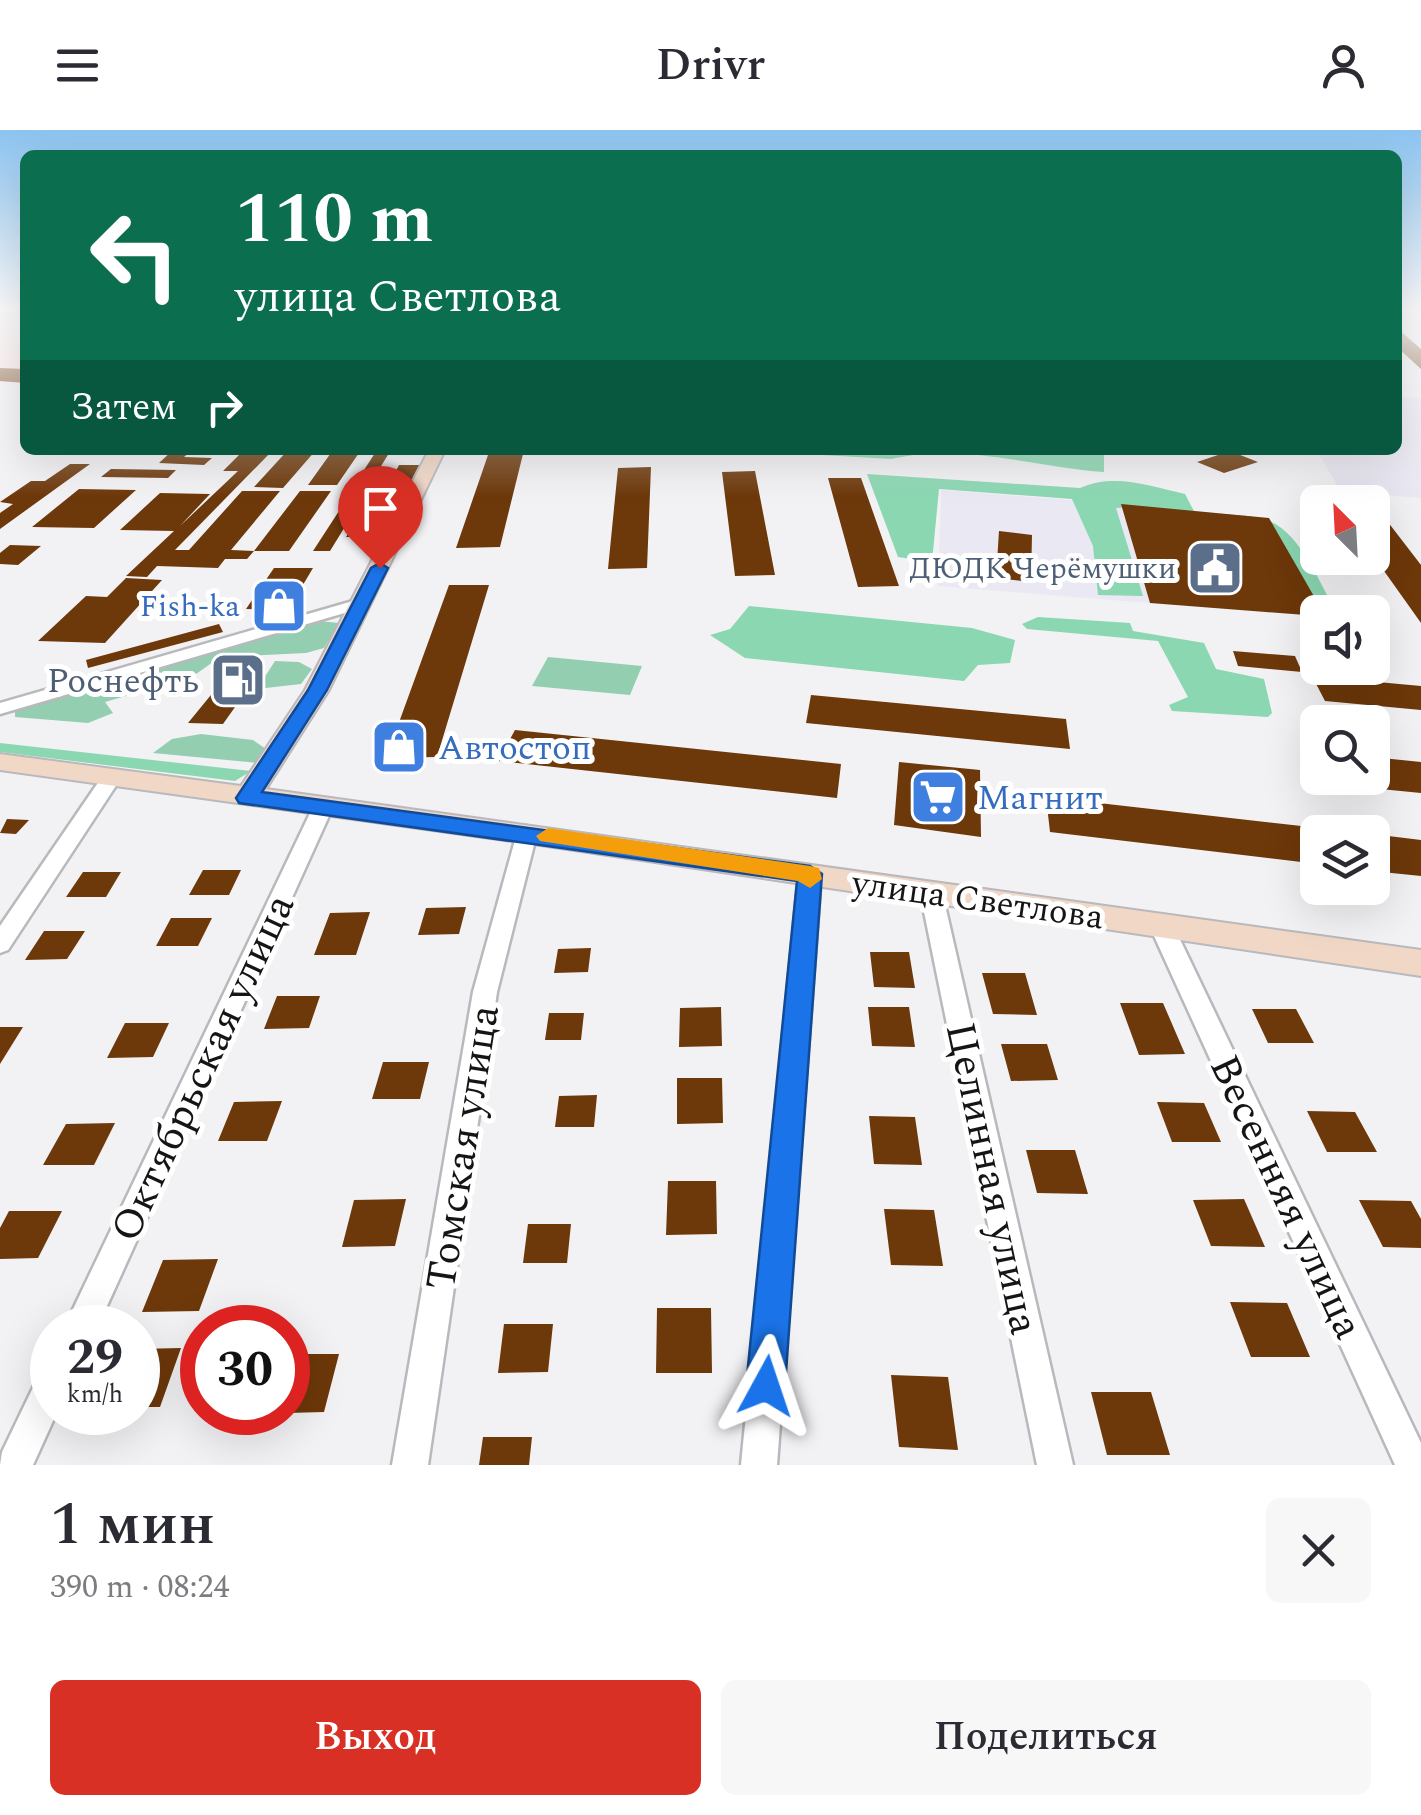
<!DOCTYPE html>
<html lang="ru">
<head>
<meta charset="utf-8">
<style>
  :root { --surface:#fff; --page:#f7f7f7; --text:#2b2b33; --muted:#7c7c81; --accent:#d93025 }
  body { margin:0; font-family:Spectral,serif; background:var(--page); color:var(--text); height:100vh; display:flex; flex-direction:column; font-size:38px; white-space:nowrap }
  * { box-sizing:border-box; margin:0 }
  p { font-size:32px; color:var(--muted) }
  .icon { flex:none; width:55px; height:55px; fill:none; stroke:currentColor; stroke-width:2; stroke-linecap:round; stroke-linejoin:round }
  .map { position:relative; height:1335px; overflow:hidden }
  .side { display:flex; flex-direction:column; background:var(--surface); flex:1 }
  .side>* { flex:none }
  .hud { position:absolute; left:20px; top:20px; width:1382px; height:305px; border-radius:15px; box-shadow:0 10px 40px #0002; background:#0b6e4f; color:#fff; overflow:hidden }
  .needle { width:65px; rotate:336deg }
  .tools { position:absolute; left:1300px; top:355px; display:grid; gap:20px }
  .tools a { display:grid; place-items:center; width:90px; height:90px; border-radius:15px; background:var(--surface); box-shadow:0 10px 40px #0002; font-size:50px }
  .speed { position:absolute; left:30px; top:1175px; display:flex; gap:20px; font-size:50px; font-weight:700; text-align:center }
  .speed>* { display:grid; place-content:center; width:130px; height:130px; border-radius:50%; background:var(--surface); box-shadow:0 10px 40px #0002; line-height:1 }
  .speed small { font-size:25px; font-weight:400 }
  .speed .limit { border:15px solid #d22; background:#fff; color:#111 }
  .pin { position:absolute; display:grid; place-items:center; width:85px; height:85px; color:#fff; margin:-102px -42px; border-radius:50% 50% 50% 0; rotate:-45deg; box-shadow:0 0 10px #0007 }
  .pin .icon { rotate:45deg }
  .me { position:absolute; width:110px; margin:-55px; rotate:5deg; stroke-linejoin:round; filter:drop-shadow(0 0 8px #0008) }
  .turn { display:flex; align-items:center; gap:35px; height:210px; padding:0 50px; font-size:45px }
  .turn .icon { width:130px; height:130px; stroke-width:2.5 }
  .turn b { display:block; font-size:70px; line-height:85px }
  .then { display:flex; align-items:center; height:95px; padding:0 50px; background:#0003; gap:20px; font-size:38px }
  .round { display:grid; place-items:center; flex:none; width:105px; height:105px; border-radius:15px; background:var(--page) }
  .headline { display:flex; align-items:center; justify-content:space-between; height:170px; padding:0 50px }
  h1 { font-size:60px; font-weight:600; line-height:75px }
  .button { display:flex; gap:20px; margin-top:auto; padding:20px 50px }
  .button a { flex:1; height:115px; border-radius:15px; background:var(--accent); color:#fff; font-size:40px; font-weight:600; line-height:115px; text-align:center }
  .button a+a { background:var(--page); color:var(--text) }
  header { display:flex; justify-content:space-between; align-items:center; height:130px; padding:0 50px; background:var(--surface); font-size:45px; font-weight:600 }
  .map>svg:first-child { display:block }
  .built { fill:#e9e8f3 }
  .industrial { fill:#fce1dd }
  .green { fill:#93ceb0 }
  .forest { fill:#8bd7b2 }
  .building { fill:#6d380a }
  .lines { fill:none; stroke-linecap:round; stroke-linejoin:round }
  .minor-casing { stroke:#b9b8bc; stroke-width:5 }
  .secondary-casing { stroke:#b9b8bc; stroke-width:4 }
  .minor { fill:#fff; fill-rule:evenodd }
  .secondary { fill:#f1d7c6; fill-rule:evenodd }
  .route { fill:#1a73e8; stroke:#114b97; stroke-width:2.5 }
  .slow { fill:#f59e0b }
  .labels { text-anchor:middle; stroke-width:10; stroke-linejoin:round; paint-order:stroke }
  .far-service-label { font-size:30px; fill:#4e5e75; stroke:#fff; text-anchor:end }
  .far-shop-label { font-size:30px; fill:#366cbe; stroke:#fff; text-anchor:end }
  .service-label { font-size:35px; fill:#4e5e75; stroke:#fff; text-anchor:end }
  .shop-label { font-size:35px; fill:#366cbe; stroke:#fff; text-anchor:start }
  .street-label { font-size:35px; fill:#151516; stroke:#fff }
  .near-street-label { font-size:42px; fill:#151516; stroke:#fff }
</style>
</head>
<body>
<header><svg class="icon" aria-label="menu" viewBox="0 0 24 24"><path d="M4 6h16M4 12h16M4 18h16"/></svg>Drivr<svg class="icon" aria-label="person" viewBox="0 0 24 24"><circle cx="12" cy="8" r="4"/><path d="M4 21q1-7 8-7t8 7"/></svg></header>
<div class="map">
<svg width="1421" height="1335" viewBox="0 0 1421 1335">
  <rect width="100%" height="100%" fill="#f2f2f5"/>
  <path class="built" d="M 1398,267 L 1421,268 L 1421,368 L 1341,361 L 1316,320 L 1398,320 Z
    M 941,360 L 1121,374 L 1150,473 L 938,456 Z"/>
  <path class="industrial" d="M 0,180 L 25,180 L 25,204 L 19,207 L 25,208 L 25,253 L 0,251 Z"/>
  <path class="green" d="M 319,491 L 339,493 L 324,518 L 306,523 L 220,527 L 175,559 L 171,553 L 105,572 L 113,583 L 88,593 L 15,587 L 15,579 Z
    M 548,527 L 642,536 L 630,565 L 532,556 Z
    M 275,531 L 299,532 L 312,539 L 301,554 L 257,559 Z
    M 201,604 L 253,610 L 266,619 L 259,633 L 153,623 L 172,609 Z"/>
  <path class="forest" d="M 735,320 L 1104,320 L 1104,342 C 1033,337 962,312 891,329 Z
    M 867,344 L 1080,358 C 1115,343 1149,356 1185,364 L 1195,383 C 1217,385 1246,383 1267,390 C 1301,402 1319,454 1337,482 L 1312,481 L 1131,377 L 1116,378 L 1143,466 L 1098,465 L 1093,416 L 1072,369 L 939,359 L 932,432 L 898,427 Z
    M 749,476 L 972,498 L 1015,510 L 1010,533 L 978,535 L 964,551 L 745,528 L 710,505 L 730,499 Z
    M 1038,487 L 1130,493 L 1133,501 L 1204,513 L 1216,539 L 1264,549 L 1272,583 L 1268,587 L 1172,581 L 1169,575 L 1188,567 L 1158,511 L 1027,499 L 1022,494 Z
    M 0,613 L 251,641 L 235,651 L 0,622 Z"/>
  <path class="building" d="M 1398,199 L 1421,219 L 1421,239 L 1398,218 Z
    M 0,238 L 25,239 L 25,253 L 0,251 Z
    M 173,320 L 192,320 L 184,327 L 212,328 L 204,335 L 159,333 Z
    M 273,320 L 175,420 L 189,420 L 242,361 L 280,361 L 231,420 L 254,421 L 247,429 L 225,429 L 218,438 L 157,436 L 147,447 L 126,446 L 174,401 L 120,400 L 160,363 L 210,364 L 180,396 L 238,341 L 223,341 L 242,322 Z
    M 288,320 L 316,320 L 283,358 L 254,357 Z
    M 333,320 L 361,320 L 337,355 L 308,355 Z
    M 377,320 L 391,320 L 368,357 L 353,357 Z
    M 1230,321 L 1258,332 L 1224,343 L 1197,332 Z
    M 523,324 L 500,417 L 456,418 L 488,325 Z
    M 70,334 L 90,334 L 0,399 L 0,383 L 13,374 L 0,372 L 31,351 L 45,351 Z
    M 399,335 L 420,335 L 412,352 L 390,352 Z
    M 651,337 L 647,438 L 608,439 L 618,338 Z
    M 111,339 L 176,340 L 168,348 L 101,347 Z
    M 755,341 L 775,445 L 735,446 L 722,342 Z
    M 828,348 L 861,348 L 899,456 L 858,457 Z
    M 79,359 L 136,360 L 94,398 L 32,397 Z
    M 300,361 L 331,361 L 289,421 L 254,421 Z
    M 352,361 L 367,361 L 330,421 L 313,421 Z
    M 369,373 L 384,373 L 365,407 L 346,407 Z
    M 1121,374 L 1269,388 L 1323,482 L 1318,486 L 1150,473 Z
    M 1372,382 L 1381,383 L 1421,435 L 1421,493 L 1372,424 Z
    M 999,401 L 1032,405 L 1031,452 L 996,448 Z
    M 10,415 L 41,416 L 18,435 L 0,434 L 0,423 Z
    M 274,438 L 313,438 L 288,480 L 246,479 Z
    M 126,448 L 162,450 L 105,513 L 38,511 L 86,466 L 107,467 Z
    M 449,455 L 489,455 L 437,627 L 386,628 Z
    M 219,494 L 223,502 L 88,538 L 86,530 Z
    M 1233,521 L 1295,526 L 1302,542 L 1238,536 Z
    M 262,539 L 223,594 L 188,593 L 215,560 L 224,540 Z
    M 1312,546 L 1421,556 L 1421,580 L 1325,571 Z
    M 811,565 L 1066,589 L 1070,619 L 806,593 Z
    M 515,600 L 841,634 L 837,668 L 498,631 Z
    M 1372,627 L 1421,632 L 1421,663 L 1360,657 L 1356,648 L 1372,648 Z
    M 899,632 L 980,640 L 981,707 L 894,695 Z
    M 1046,667 L 1337,700 L 1337,702 L 1318,702 L 1318,734 L 1050,702 Z
    M 7,689 L 29,690 L 16,704 L 0,703 Z
    M 1372,704 L 1421,710 L 1421,746 L 1372,741 Z
    M 203,740 L 241,740 L 229,765 L 189,765 Z
    M 83,742 L 121,742 L 106,767 L 66,767 Z
    M 466,777 L 459,804 L 418,805 L 426,778 Z
    M 370,782 L 356,825 L 314,825 L 330,783 Z
    M 171,788 L 212,788 L 198,816 L 156,816 Z
    M 44,801 L 85,801 L 67,829 L 25,830 Z
    M 591,818 L 588,842 L 554,843 L 558,819 Z
    M 870,822 L 909,822 L 915,858 L 874,857 Z
    M 982,843 L 1025,843 L 1037,885 L 993,884 Z
    M 277,866 L 320,866 L 309,898 L 264,899 Z
    M 1120,873 L 1163,873 L 1185,924 L 1139,925 Z
    M 721,877 L 722,916 L 679,917 L 680,878 Z
    M 868,877 L 909,877 L 915,917 L 872,916 Z
    M 1252,879 L 1296,879 L 1314,913 L 1268,913 Z
    M 549,883 L 584,883 L 581,910 L 545,910 Z
    M 125,893 L 169,893 L 153,927 L 107,928 Z
    M 0,897 L 23,897 L 0,934 Z
    M 1001,914 L 1047,914 L 1058,950 L 1011,951 Z
    M 383,932 L 429,932 L 420,969 L 372,969 Z
    M 677,948 L 722,948 L 723,993 L 677,994 Z
    M 597,965 L 594,997 L 555,997 L 559,966 Z
    M 282,971 L 267,1011 L 218,1011 L 234,972 Z
    M 1157,972 L 1204,973 L 1221,1012 L 1172,1012 Z
    M 1307,981 L 1355,982 L 1377,1022 L 1327,1022 Z
    M 869,986 L 915,987 L 922,1035 L 874,1034 Z
    M 115,993 L 94,1035 L 43,1035 L 66,994 Z
    M 1026,1020 L 1075,1020 L 1088,1064 L 1037,1063 Z
    M 668,1051 L 716,1051 L 717,1104 L 666,1105 Z
    M 406,1069 L 395,1116 L 342,1117 L 354,1070 Z
    M 1244,1069 L 1265,1117 L 1211,1116 L 1193,1070 Z
    M 1359,1070 L 1411,1071 L 1421,1089 L 1421,1118 L 1383,1117 Z
    M 884,1079 L 934,1080 L 943,1136 L 891,1135 Z
    M 9,1081 L 62,1081 L 38,1128 L 0,1129 L 0,1098 Z
    M 528,1094 L 571,1094 L 567,1133 L 523,1133 Z
    M 218,1129 L 199,1181 L 142,1182 L 163,1130 Z
    M 1230,1172 L 1287,1173 L 1310,1227 L 1251,1227 Z
    M 657,1178 L 711,1178 L 712,1243 L 656,1243 Z
    M 504,1194 L 553,1194 L 548,1242 L 498,1243 Z
    M 181,1218 L 160,1277 L 138,1277 L 138,1219 Z
    M 288,1224 L 339,1224 L 324,1282 L 288,1283 Z
    M 891,1245 L 948,1247 L 958,1320 L 899,1317 Z
    M 1091,1262 L 1151,1262 L 1170,1325 L 1107,1325 Z
    M 483,1307 L 532,1307 L 529,1335 L 479,1335 Z"/>
  <g class="lines">
    <g class="minor-casing">
      <path id="minor" d="M 360,469 L 365,471 L 365,477 L 0,584 L 0,573 Z
        M 111,642 L 121,648 L 8,820 L 0,823 L 0,796 L 104,644 Z
        M 323,670 L 333,677 L 97,1198 L 64,1198 L 313,677 Z
        M 527,696 L 537,703 L 497,862 L 428,1335 L 392,1335 L 473,862 L 517,703 Z
        M 810,736 L 818,739 L 821,744 L 777,1335 L 741,1335 L 799,744 L 802,739 Z
        M 931,754 L 939,756 L 942,762 L 1073,1335 L 1037,1335 L 920,762 L 923,756 Z
        M 1162,788 L 1170,791 L 1174,797 L 1421,1313 L 1421,1335 L 1395,1335 L 1150,797 L 1154,791 Z
        M 52,1238 L 52,1282 L 57,1282 L 33,1335 L 0,1335 L 2,1322 L 40,1243 Z"/>
    </g>
    <g class="secondary-casing">
      <path id="secondary" d="M 429,320 L 445,320 L 329,560 L 266,659 L 1421,820 L 1421,846 L 527,713 L 0,640 L 0,624 L 241,656 L 305,560 Z"/>
    </g>
    <use href="#minor" class="minor"/>
    <use href="#secondary" class="secondary"/>
  </g>
  <linearGradient id="sky" x2="0" y2="1"><stop stop-color="#8cc4f0"/><stop offset="0.49" stop-color="#f9f9fa"/><stop offset="1" stop-color="#f9f9fa" stop-opacity="0"/></linearGradient>
  <rect width="1421" height="367" fill="url(#sky)"/>
  <path class="route" d="M 380,433 L 388,438 L 327,560 L 262,662 L 810,736 L 822,744 L 785,1256 L 779,1270 L 766,1275 L 752,1270 L 746,1256 L 797,751 L 239,673 L 236,668 L 308,560 L 371,438 Z"/>
  <path class="slow" d="M 548,698 L 810,736 L 819,738 L 822,749 L 810,758 L 798,751 L 540,711 L 536,706 Z"/>
  <defs>
    <g id="civic-square" transform="scale(2.875)"><rect x="-9" y="-9" width="18" height="18" rx="4" fill="#5c6f8a" stroke="#fff"/><path d="M-.6-6.5H3V-4.5H.6V-3L4-1V1h2V6H-6V1h2V-1L-.6-3ZM-1.2 2.5V6h2.4V2.5Z" fill="#fff"/></g>
    <g id="shop-square" transform="scale(2.875)"><rect x="-9" y="-9" width="18" height="18" rx="4" fill="#3f7fe0" stroke="#fff"/><path d="M-5-2.5h2.3a2.7 3.5 0 0 1 5.4 0H5L5.5 6h-11ZM-1.5-2.5h3a1.5 2.3 0 0 0-3 0Z" fill="#fff"/></g>
    <g id="fuel-square" transform="scale(2.875)"><rect x="-9" y="-9" width="18" height="18" rx="4" fill="#5c6f8a" stroke="#fff"/><path d="M-5.5-6h7V0h2V4h1.3V-2.5L3-4.5l.8-.8L6-3V5H2.5V1h-1V6h-7ZM-4.2-4.7v3.2H.2V-4.7Z" fill="#fff"/></g>
    <g id="supermarket-square" transform="scale(2.875)"><rect x="-9" y="-9" width="18" height="18" rx="4" fill="#3f7fe0" stroke="#fff"/><path d="M-6-5.5h2.5l.6 2H6L4.5 2H-2.5L-4.4-4H-6ZM-1.5 3.2a1.3 1.3 0 1 0 .1 0ZM3 3.2a1.3 1.3 0 1 0 .1 0Z" fill="#fff"/></g>
  </defs>
  <g fill-rule="evenodd">
    <use href="#civic-square" x="1215" y="438"/>
    <use href="#shop-square" x="279" y="476"/>
    <use href="#fuel-square" x="238" y="550"/>
    <use href="#shop-square" x="399" y="617"/>
    <use href="#supermarket-square" x="938" y="667"/>
  </g>
  <g class="labels">
    <g class="far-service-label">
      <text x="1176" y="448">ДЮДК Черёмушки</text>
    </g>
    <g class="far-shop-label">
      <text x="240" y="486">Fish-ka</text>
    </g>
    <g class="service-label">
      <text x="199" y="562">Роснефть</text>
    </g>
    <g class="shop-label">
      <text x="438" y="629">Автостоп</text>
      <text x="977" y="679">Магнит</text>
    </g>
    <g class="street-label">
      <text transform="translate(978 769) rotate(8)" y="12">улица Светлова</text>
    </g>
    <g class="near-street-label">
      <text transform="translate(201 937) rotate(-65)" y="15">Октябрьская улица</text>
      <text transform="translate(461 1017) rotate(-81)" y="15">Томская улица</text>
      <text transform="translate(994 1048) rotate(78)" y="15">Целинная улица</text>
      <text transform="translate(1288 1066) rotate(65)" y="15">Весенняя улица</text>
    </g>
  </g>
</svg>
<div class="tools">
<a><svg class="needle" viewBox="-14 -14 28 28"><path d="M0-13l5 13h-10z" fill="#e53935"/><path d="M0 13l5-13h-10z" fill="#7c7c81"/></svg></a>
<a><svg class="icon" aria-label="sound" viewBox="0 0 24 24"><path d="M4 9h4l5-4v14l-5-4H4zM17 9q2 3 0 6"/></svg></a>
<a><svg class="icon" aria-label="search" viewBox="0 0 24 24"><circle cx="10" cy="10" r="6"/><path d="M15 15l6 6"/></svg></a>
<a><svg class="icon" aria-label="layers" viewBox="0 0 24 24"><path d="M12 4l9 5-9 5-9-5zM3 14l9 5 9-5"/></svg></a>
</div>
<div class="speed"><div>29<small>km/h</small></div><div class="limit">30</div></div>
<div class="pin" style="left:380px;top:438px;background:#d93025"><svg class="icon" aria-label="arrive" viewBox="0 0 24 24"><path d="M6 21V4h12l-3 4 3 4H6"/></svg></div>
<svg class="me" style="left:766px;top:1256px" viewBox="-20 -20 40 40"><path d="M0-17L14 15 0 8-14 15z" fill="#1a73e8" stroke="#fff" stroke-width="4"/></svg>
<div class="hud">
<div class="turn"><svg class="icon" aria-label="left" viewBox="0 0 24 24"><path d="M17 20v-9H6M10 6l-5 5 5 5"/></svg><div><b>110 m</b>улица Светлова</div></div>
<div class="then">Затем<svg class="icon" aria-label="right" viewBox="0 0 24 24"><path d="M7 20v-9h11M14 6l5 5-5 5"/></svg></div>
</div>
</div>
<section class="side">
<div class="headline"><div><h1>1 мин</h1><p>390 m · 08:24</p></div><a class="round"><svg class="icon" aria-label="close" viewBox="0 0 24 24"><path d="M6 6l12 12M18 6L6 18"/></svg></a></div>
<div class="button"><a>Выход</a><a>Поделиться</a></div>
</section>
</body>
</html>
